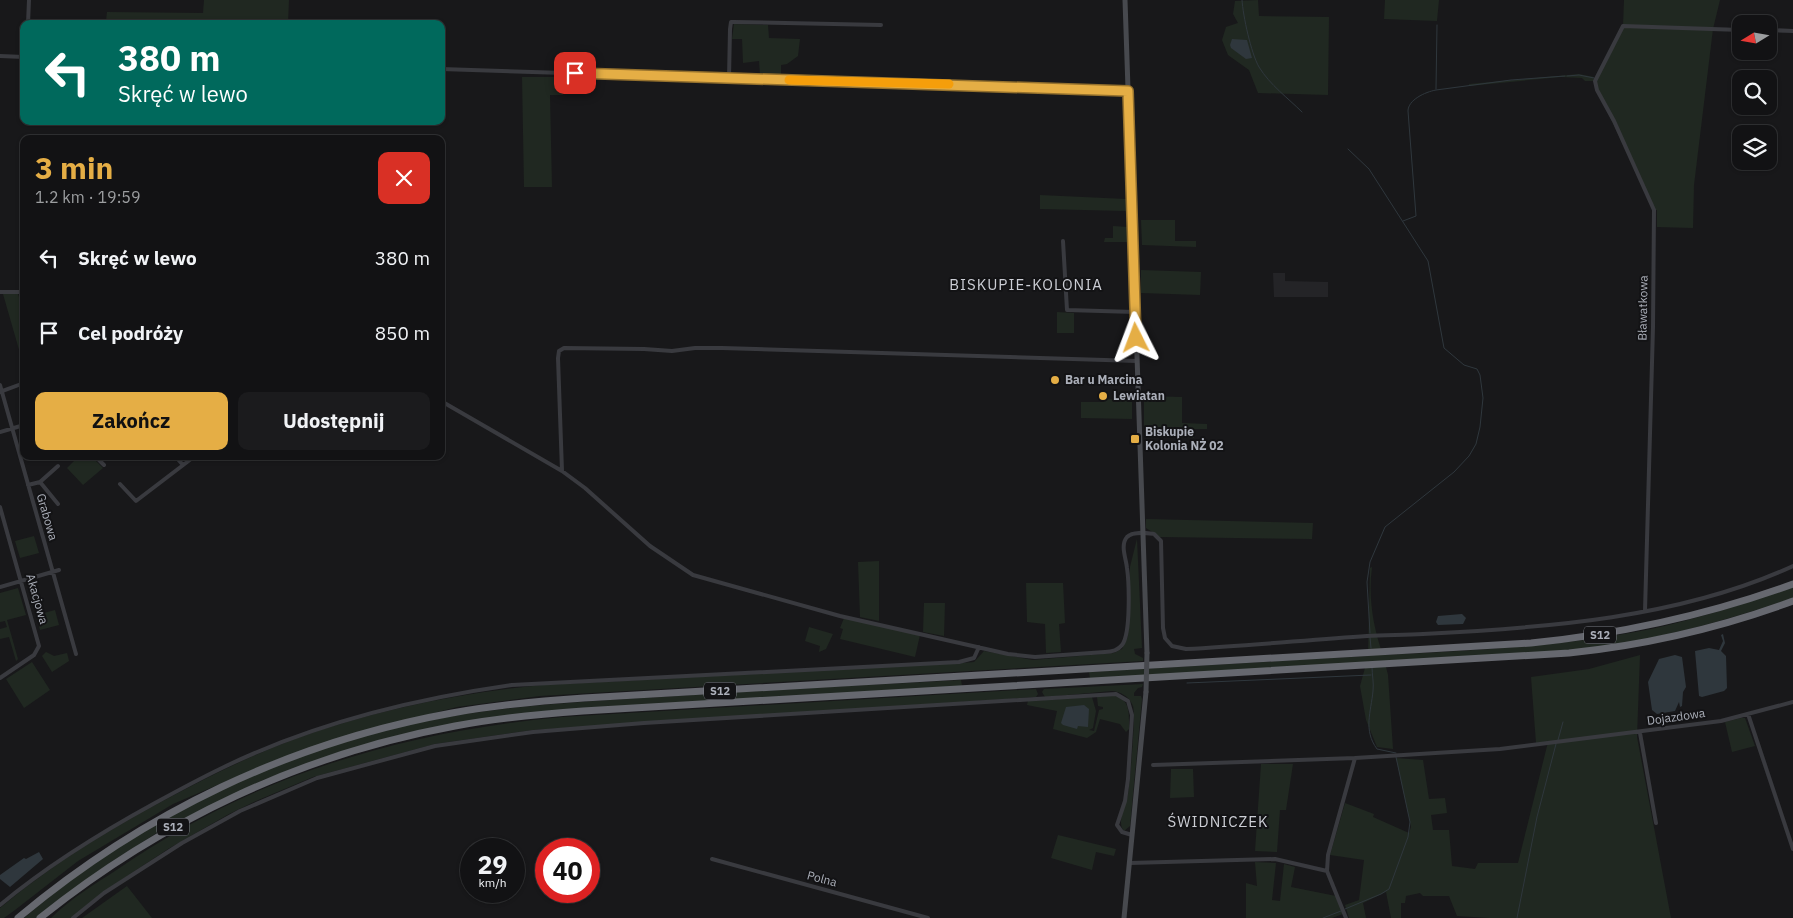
<!DOCTYPE html>
<html lang="pl">
<head>
<meta charset="utf-8">
<style>
  :root { --surface:#121214; --page:#1b1b1d; --text:#f1f3f6; --muted:#9c9ea0; --line:#313234; --accent:#e5ae45 }
  body { margin:0; font-family:"IBM Plex Sans",sans-serif; background:var(--page); color:var(--text); height:100vh; display:flex; flex-direction:column; font-size:19px; white-space:nowrap }
  * { box-sizing:border-box; margin:0 }
  p { font-size:16px; color:var(--muted) }
  .icon { flex:none; width:28px; height:28px; fill:none; stroke:currentColor; stroke-width:2; stroke-linecap:round; stroke-linejoin:round }
  .map { position:relative; flex:1; overflow:hidden }
  .details { position:absolute; left:20px; top:135px; width:425px; height:325px; display:flex; flex-direction:column; background:var(--surface); border-radius:10px; box-shadow:0 1px 4px #0004,0 0 0 1px var(--line) }
  .details>* { flex:none }
  .banner { position:absolute; left:20px; top:20px; width:425px; height:105px; border-radius:10px; box-shadow:0 1px 4px #0004,0 0 0 1px var(--line); background:#00695c; color:#fff; overflow:hidden }
  .needle { width:32px; rotate:259deg }
  .fabs { position:absolute; left:1732px; top:15px; display:grid; gap:10px }
  .fabs a { display:grid; place-items:center; width:45px; height:45px; border-radius:10px; background:var(--surface); box-shadow:0 1px 4px #0004,0 0 0 1px var(--line); font-size:25px }
  .speed { position:absolute; left:460px; top:838px; display:flex; gap:10px; font-size:25px; font-weight:700; text-align:center }
  .speed>* { display:grid; place-content:center; width:65px; height:65px; border-radius:50%; background:var(--surface); box-shadow:0 1px 4px #0004,0 0 0 1px var(--line); line-height:1 }
  .speed small { font-size:12px; font-weight:400 }
  .speed .limit { border:8px solid #d22; background:#fff; color:#111 }
  .pin { position:absolute; display:grid; place-items:center; width:42px; height:42px; color:#fff; margin:-21px; border-radius:10px; box-shadow:0 2px 8px #0006 }
  .me { position:absolute; width:55px; margin:-28px; rotate:357deg; stroke-linejoin:round; filter:drop-shadow(0 0 4px #0008) }
  .turn { display:flex; align-items:center; gap:18px; height:105px; padding:0 15px; font-size:22px }
  .turn .icon { width:65px; height:65px; stroke-width:2.5 }
  .turn b { display:block; font-size:35px; line-height:42px }
  .round { display:grid; place-items:center; flex:none; width:52px; height:52px; border-radius:10px; background:var(--page) }
  .head { display:flex; align-items:center; justify-content:space-between; height:85px; padding:0 15px }
  h1 { font-size:30px; font-weight:700; line-height:38px; color:var(--accent) }
  .cta { display:flex; gap:10px; margin-top:auto; padding:10px 15px }
  .cta a { flex:1; height:58px; border-radius:10px; background:var(--accent); color:#111; font-size:20px; font-weight:700; line-height:58px; text-align:center }
  .cta a+a { background:var(--page); color:var(--text) }
  ul { padding:0; list-style:none }
  li { display:flex; align-items:center; gap:15px; height:75px; padding:0 15px }
  li div { flex:1 }
  li b { display:block; font-size:19px }
  li em { font-style:normal }
  .map>svg:first-child { display:block }
  .built { fill:#242427 }
  .green { fill:#202821 }
  .water { fill:#2f373d }
  .lines { fill:none; stroke-linecap:round; stroke-linejoin:round }
  .stream { stroke:#2f373d; stroke-width:1 }
  .street { stroke:#393a3f; stroke-width:4 }
  .secondary { stroke:#47494e; stroke-width:5 }
  .highway { stroke:#66686f; stroke-width:7 }
  .secondary-bridge { stroke:#47494e; stroke-width:5 }
  .route-casing { stroke:#95712d; stroke-width:12 }
  .route { stroke:#e5ae45; stroke-width:9 }
  .slow { stroke:#f59e0b; stroke-width:9 }
  .poi-dot { fill:#e5ae45; stroke:#131315; stroke-width:2 }
  .labels { text-anchor:middle; stroke-width:4; stroke-linejoin:round; paint-order:stroke }
  .shield { fill:#131315; stroke:#7d8088; stroke-width:1 }
  .shield-label { font-size:11px; font-weight:bold; fill:#abafb9 }
  .street-label { font-size:12px; fill:#abafb9; stroke:#131315 }
  .poi-label { font-size:12px; font-weight:bold; fill:#abafb9; stroke:#131315; text-anchor:start }
  .quarter-label { font-size:15px; letter-spacing:1px; fill:#ccced5; stroke:#131315 }
</style>
</head>
<body>
<div class="map">
<svg width="1793" height="918" viewBox="0 0 1793 918">
  <rect width="100%" height="100%" fill="#18181a"/>
  <path class="built" d="M 1273,273 L 1285,273 L 1285,281 L 1328,282 L 1328,297 L 1274,297 Z"/>
  <path class="green" d="M 204,0 L 289,0 L 288,24 L 106,21 L 107,12 L 203,13 Z
    M 1258,0 L 1259,16 L 1329,17 L 1328,95 L 1258,93 L 1249,70 L 1228,55 L 1222,40 L 1226,27 L 1238,23 L 1233,14 L 1235,1 Z
    M 1385,0 L 1439,0 L 1437,21 L 1384,19 Z
    M 1624,0 L 1720,0 L 1713,29 L 1694,185 L 1693,228 L 1657,227 L 1657,210 L 1654,210 L 1597,90 L 1596,76 L 1623,26 Z
    M 734,24 L 768,25 L 769,38 L 800,39 L 798,56 L 787,64 L 781,65 L 781,75 L 760,75 L 759,61 L 743,63 L 742,39 L 732,39 Z
    M 1579,74 L 1594,77 L 1593,81 L 1585,81 L 1582,78 L 1561,77 L 1469,86 L 1469,84 Z
    M 522,77 L 563,77 L 563,95 L 550,95 L 552,187 L 524,187 Z
    M 1040,195 L 1126,199 L 1126,211 L 1040,209 Z
    M 1141,220 L 1175,220 L 1175,241 L 1196,241 L 1196,247 L 1142,245 Z
    M 1113,226 L 1128,227 L 1129,242 L 1104,242 L 1105,238 L 1113,238 Z
    M 1141,270 L 1201,272 L 1200,295 L 1141,293 Z
    M 3,294 L 18,294 L 24,314 L 24,367 Z
    M 1057,312 L 1074,313 L 1074,333 L 1057,333 Z
    M 1144,396 L 1182,397 L 1182,423 L 1207,424 L 1207,429 L 1194,429 L 1194,438 L 1144,437 Z
    M 1103,399 L 1132,400 L 1132,419 L 1081,418 L 1081,402 L 1103,402 Z
    M 79,456 L 91,456 L 103,468 L 83,485 L 67,468 Z
    M 1146,519 L 1313,523 L 1312,539 L 1160,537 L 1146,528 Z
    M 34,536 L 39,553 L 20,558 L 15,541 Z
    M 1137,539 L 1142,648 L 1134,649 L 1135,654 L 1143,658 L 1143,661 L 540,696 L 457,707 L 357,733 L 276,760 L 173,804 L 78,861 L 15,910 L 4,918 L 0,918 L 0,908 C 48,868 94,839 148,809 C 196,783 244,758 295,739 C 375,710 459,693 543,685 L 963,663 L 974,662 L 984,651 L 1033,660 L 1114,653 L 1122,649 L 1128,636 L 1130,567 Z
    M 879,561 L 879,621 L 860,617 L 858,562 Z
    M 1372,567 C 1368,597 1373,627 1383,655 C 1473,650 1563,647 1651,629 C 1700,618 1746,603 1793,587 L 1793,598 C 1734,618 1675,635 1613,645 C 1538,656 1461,658 1385,663 L 1388,675 L 1393,749 L 1377,747 L 1366,720 L 1360,686 L 1366,664 L 1090,679 L 1089,672 L 1368,656 L 1370,568 Z
    M 1026,583 L 1063,583 L 1065,623 L 1059,624 L 1061,652 L 1046,653 L 1045,624 L 1027,622 Z
    M 18,588 L 26,615 L 7,620 L 18,659 L 16,661 L 9,637 L 0,639 L 0,629 L 7,627 L 5,621 L 0,622 L 0,593 Z
    M 924,603 L 945,603 L 944,636 L 923,632 Z
    M 55,610 L 59,625 L 40,630 L 36,615 Z
    M 844,618 L 920,635 L 915,657 L 840,639 L 843,629 L 840,628 Z
    M 809,627 L 833,634 L 826,649 L 819,652 L 820,646 L 805,641 Z
    M 46,652 L 54,656 L 67,653 L 69,661 L 52,672 L 42,656 Z
    M 1640,655 L 1637,737 L 1671,918 L 1489,918 L 1457,916 L 1449,896 L 1423,896 L 1420,893 L 1406,896 L 1405,903 L 1401,903 L 1401,918 L 1391,918 L 1386,892 L 1363,903 L 1366,918 L 1349,918 L 1345,905 L 1359,900 L 1364,860 L 1330,855 L 1345,803 L 1374,814 L 1373,817 L 1409,833 L 1411,827 L 1396,758 L 1423,760 L 1429,799 L 1445,798 L 1447,813 L 1431,815 L 1433,830 L 1449,830 L 1452,866 L 1475,869 L 1478,863 L 1518,863 L 1548,742 L 1536,743 L 1531,677 L 1589,669 Z
    M 32,662 L 50,690 L 24,708 L 6,679 Z
    M 961,680 L 962,686 L 538,712 L 339,752 L 263,780 L 163,829 L 111,862 L 36,918 L 24,918 C 134,823 278,752 421,722 C 506,705 591,701 678,696 C 772,690 866,685 961,680 Z
    M 1143,684 L 1142,687 L 1138,688 L 1134,693 L 1134,696 L 1141,696 L 1142,699 L 1130,826 L 1124,831 C 1116,822 1126,805 1128,794 C 1130,781 1136,716 1133,706 C 1129,696 1121,692 1112,691 L 1045,697 L 1042,692 L 1044,689 Z
    M 1036,689 L 1038,694 L 1036,697 L 533,730 L 435,744 L 313,777 L 256,801 L 229,814 L 168,849 L 103,892 L 71,918 L 51,918 C 70,899 95,884 118,869 C 252,776 400,732 562,717 Z
    M 1113,695 C 1131,699 1129,714 1129,729 L 1126,732 L 1120,724 L 1100,719 L 1096,732 L 1087,738 L 1053,729 L 1057,711 L 1027,705 L 1028,701 L 1092,697 L 1096,711 L 1093,728 L 1089,730 L 1094,731 L 1099,710 L 1103,709 L 1103,707 L 1098,706 L 1097,697 Z
    M 1741,718 L 1745,718 L 1755,746 L 1732,752 L 1725,722 Z
    M 1261,764 L 1293,764 L 1286,810 L 1280,810 L 1277,852 L 1255,851 Z
    M 1171,769 L 1193,769 L 1194,797 L 1170,798 Z
    M 1058,835 L 1116,849 L 1114,856 L 1096,852 L 1092,870 L 1051,858 Z
    M 1255,862 L 1276,863 L 1272,900 L 1280,901 L 1284,864 L 1295,867 L 1291,887 L 1336,896 L 1343,914 L 1332,918 L 1246,918 L 1246,883 L 1257,886 Z
    M 127,886 L 152,918 L 82,918 Z"/>
  <path class="water" d="M 1232,39 L 1247,40 L 1252,58 L 1246,59 L 1231,48 L 1230,45 Z
    M 1462,614 L 1466,618 L 1463,624 L 1438,625 L 1436,622 L 1438,616 Z
    M 1723,634 L 1725,643 L 1721,651 L 1726,656 L 1727,688 L 1724,691 L 1702,697 L 1699,696 L 1695,651 L 1709,648 L 1719,650 L 1723,641 L 1721,635 Z
    M 1675,655 L 1682,657 L 1686,687 L 1683,692 L 1682,706 L 1680,707 L 1679,702 L 1675,711 L 1657,714 L 1652,710 L 1648,682 L 1659,659 Z
    M 1084,705 L 1089,709 L 1088,727 L 1078,726 L 1077,729 L 1063,725 L 1061,723 L 1066,707 Z
    M 39,852 L 43,859 L 10,887 L 0,879 L 0,875 L 24,858 L 26,859 Z"/>
  <g class="lines">
    <path class="stream" d="M 1242,0 C 1243,16 1251,53 1259,67 C 1270,85 1288,98 1302,112
      M 1567,76 L 1579,75 L 1594,78
      M 1436,89 L 1437,25
      M 1348,149 L 1369,169 L 1428,261 L 1444,348 L 1464,365 L 1477,369 L 1480,375 L 1483,398 L 1480,427 L 1476,444 L 1469,456 L 1454,472 L 1385,527 L 1370,562 L 1367,582 L 1370,633
      M 1403,221 L 1416,216 L 1408,111 C 1408,100 1425,92 1436,90 L 1511,80 L 1565,76
      M 1370,637 L 1371,648
      M 1372,667 C 1372,675 1374,683 1373,691 C 1371,712 1363,730 1377,749 L 1396,753
      M 1187,683 L 1371,675
      M 1558,740 L 1563,722
      M 1345,909 L 1381,894 L 1389,889 L 1408,837 L 1410,822 L 1396,757
      M 1323,918 L 1341,911
      M 1517,918 L 1537,817 L 1556,744"/>
    <path class="street" d="M 28,24 L 29,0
      M 1769,30 L 1793,31
      M 23,39 L 24,37
      M 0,56 L 24,57
      M 441,69 L 1128,91
      M 729,78 L 730,29 L 731,22 L 734,22 L 881,25
      M 1063,241 L 1067,310 L 1135,312
      M 0,292 L 24,292
      M 0,385 L 76,654
      M 0,392 L 24,383
      M 441,401 L 562,471 L 585,488 L 650,546 L 693,575 L 840,616 L 1008,654 L 1035,657 L 1105,652 C 1111,652 1118,650 1122,645 C 1131,634 1129,582 1127,568 C 1126,558 1120,545 1127,537 C 1133,531 1146,533 1154,534 L 1161,541 L 1163,628 L 1165,638 L 1172,646 L 1186,649 C 1246,646 1306,640 1367,636 C 1385,635 1404,635 1423,634 C 1545,628 1681,618 1793,566
      M 0,432 L 24,425
      M 95,456 L 104,465
      M 175,456 L 183,465
      M 562,471 L 558,358 L 559,351 L 564,348 L 644,349 L 672,351 L 695,348 L 722,348 L 1137,361
      M 40,482 L 58,504
      M 120,484 L 136,501 L 195,456
      M 28,485 L 40,482 L 58,466
      M 0,507 L 39,646 L 34,655 L 0,678
      M 0,587 L 59,570
      M 1645,611 L 1653,327 L 1654,210 L 1614,121 L 1597,90 L 1595,81 L 1623,26 L 1741,30
      M 1748,714 L 1793,849
      M 1640,733 L 1656,823
      M 1153,765 L 1355,758 L 1500,749 L 1721,721 L 1793,702
      M 712,859 L 928,918
      M 1130,863 L 1275,859 L 1327,871 L 1346,918
      M 1327,871 L 1328,855 L 1355,758
      M 0,905 C 48,865 100,833 155,803 C 177,791 199,779 222,768 C 312,724 413,699 512,685 L 959,662 L 974,658 L 979,647
      M 73,918 L 104,893 L 182,843 L 240,811 L 317,778 L 435,746 L 533,732 L 644,723 L 1116,694 L 1128,701 L 1132,715 L 1128,779 L 1125,801 L 1117,825 L 1122,832 L 1132,835"/>
    <path class="secondary" d="M 1125,0 L 1147,653
      M 1124,918 L 1146,692"/>
    <path class="highway" d="M 18,918 C 143,813 291,742 452,713 C 496,705 539,701 584,698 L 1531,643 C 1621,634 1708,615 1793,584
      M 40,918 C 161,821 302,754 455,726 C 498,718 540,714 583,711 L 1569,653 C 1646,645 1720,628 1793,601"/>
    <path class="secondary-bridge" d="M 1146,692 L 1147,653"/>
  </g>
  <g class="lines">
    <g class="route-casing">
      <path id="route" d="M 575,73 L 1128,91 L 1136,338"/>
    </g>
    <use href="#route" class="route"/>
    <path class="slow" d="M 789,80 L 949,84"/>
  </g>
  <g class="poi-dot">
    <circle cx="1055" cy="380" r="5"/>
    <circle cx="1103" cy="396" r="5"/>
    <rect x="1130" y="434" width="10" height="10" rx="2.5"/>
  </g>
  <g class="labels">
    <g class="shield">
      <rect x="1584" y="626.5" width="32" height="17" rx="4"/>
      <rect x="704" y="682.5" width="32" height="17" rx="4"/>
      <rect x="157" y="818.5" width="32" height="17" rx="4"/>
    </g>
    <g class="shield-label">
      <text x="1600" y="639">S12</text>
      <text x="720" y="695">S12</text>
      <text x="173" y="831">S12</text>
    </g>
    <g class="street-label">
      <text transform="translate(1643 308) rotate(-89)" y="4">Bławatkowa</text>
      <text transform="translate(47 517) rotate(74)" y="4">Grabowa</text>
      <text transform="translate(37 599) rotate(74)" y="4">Akacjowa</text>
      <text transform="translate(1676 717) rotate(-8)" y="4">Dojazdowa</text>
      <text transform="translate(822 879) rotate(15)" y="4">Polna</text>
    </g>
    <g class="poi-label">
      <text x="1065" y="384">Bar u Marcina</text>
      <text x="1113" y="400">Lewiatan</text>
      <text x="1145" y="436">Biskupie<tspan x="1145" dy="14">Kolonia NŻ 02</tspan></text>
    </g>
    <g class="quarter-label">
      <text x="1026" y="290">BISKUPIE-KOLONIA</text>
      <text x="1218" y="827">ŚWIDNICZEK</text>
    </g>
  </g>
</svg>
<div class="fabs">
<a><svg class="needle" viewBox="-14 -14 28 28"><path d="M0-13l5 13h-10z" fill="#e53935"/><path d="M0 13l5-13h-10z" fill="#9c9ea0"/></svg></a>
<a><svg class="icon" aria-label="search" viewBox="0 0 24 24"><circle cx="10" cy="10" r="6"/><path d="M15 15l6 6"/></svg></a>
<a><svg class="icon" aria-label="layers" viewBox="0 0 24 24"><path d="M12 4l9 5-9 5-9-5zM3 14l9 5 9-5"/></svg></a>
</div>
<div class="speed"><div>29<small>km/h</small></div><div class="limit">40</div></div>
<div class="pin" style="left:575px;top:73px;background:#d93025"><svg class="icon" aria-label="arrive" viewBox="0 0 24 24"><path d="M6 21V4h12l-3 4 3 4H6"/></svg></div>
<svg class="me" style="left:1136px;top:338px" viewBox="-20 -20 40 40"><path d="M0-17L14 15 0 8-14 15z" fill="#e5ae45" stroke="#fff" stroke-width="4"/></svg>
<div class="banner">
<div class="turn"><svg class="icon" aria-label="left" viewBox="0 0 24 24"><path d="M17 20v-9H6M10 6l-5 5 5 5"/></svg><div><b>380 m</b>Skręć w lewo</div></div>
</div>
<section class="details">
<div class="head"><div><h1>3 min</h1><p>1.2 km · 19:59</p></div><a class="round" style="background:#d93025;color:#fff"><svg class="icon" aria-label="close" viewBox="0 0 24 24"><path d="M6 6l12 12M18 6L6 18"/></svg></a></div>
<ul>
<li><svg class="icon" aria-label="left" viewBox="0 0 24 24"><path d="M17 20v-9H6M10 6l-5 5 5 5"/></svg><div><b>Skręć w lewo</b></div><em>380 m</em></li>
<li><svg class="icon" aria-label="arrive" viewBox="0 0 24 24"><path d="M6 21V4h12l-3 4 3 4H6"/></svg><div><b>Cel podróży</b></div><em>850 m</em></li>
</ul>
<div class="cta"><a>Zakończ</a><a>Udostępnij</a></div>
</section>
</div>
</body>
</html>
